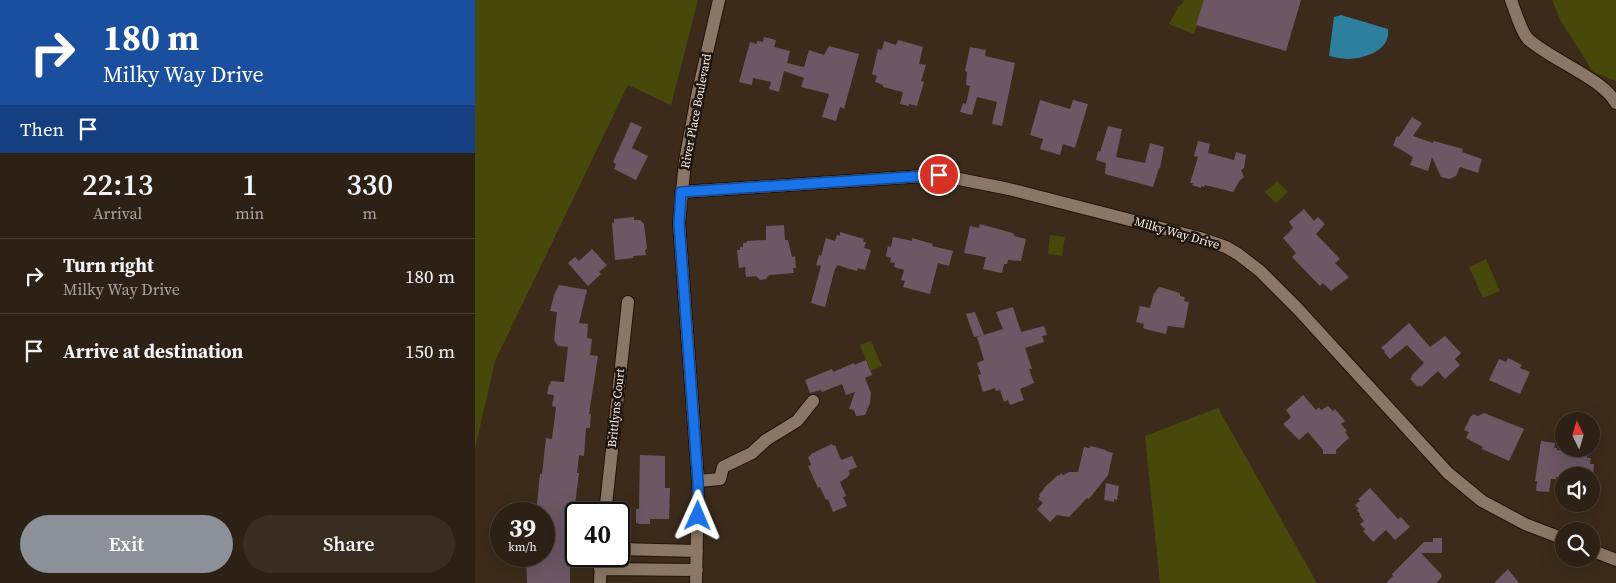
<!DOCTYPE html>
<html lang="en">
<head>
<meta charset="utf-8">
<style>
  :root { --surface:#2d2014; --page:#392d22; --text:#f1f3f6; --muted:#a7a3a0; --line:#483e34; --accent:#8c9099 }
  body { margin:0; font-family:"Source Serif 4",serif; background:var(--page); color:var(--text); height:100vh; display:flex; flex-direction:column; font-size:19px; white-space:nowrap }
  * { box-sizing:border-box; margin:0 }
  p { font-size:16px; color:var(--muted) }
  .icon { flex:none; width:28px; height:28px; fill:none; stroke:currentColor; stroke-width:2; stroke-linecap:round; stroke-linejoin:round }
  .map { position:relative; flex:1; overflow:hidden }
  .details { display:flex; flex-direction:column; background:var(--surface); width:475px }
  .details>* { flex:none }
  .top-card { background:#1a4fa0; color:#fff; overflow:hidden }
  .needle { width:32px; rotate:355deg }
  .controls { position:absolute; left:1080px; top:412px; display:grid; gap:10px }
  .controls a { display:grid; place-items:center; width:45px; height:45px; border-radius:50%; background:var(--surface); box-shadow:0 5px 20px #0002,0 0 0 1px var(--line); font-size:25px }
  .speed { position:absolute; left:15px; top:502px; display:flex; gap:10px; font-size:25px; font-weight:700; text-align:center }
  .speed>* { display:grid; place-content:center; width:65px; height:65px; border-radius:50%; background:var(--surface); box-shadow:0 5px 20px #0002,0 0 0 1px var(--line); line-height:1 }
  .speed small { font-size:12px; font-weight:400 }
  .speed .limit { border:2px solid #111; border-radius:8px; background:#fff; color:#111 }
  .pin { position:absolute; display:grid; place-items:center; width:42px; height:42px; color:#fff; margin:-21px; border:2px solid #fff; border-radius:50%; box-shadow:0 1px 5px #0007 }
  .me { position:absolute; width:55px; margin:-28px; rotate:1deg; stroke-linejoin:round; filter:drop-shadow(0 0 4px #0008) }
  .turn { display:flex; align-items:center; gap:18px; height:105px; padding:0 20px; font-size:22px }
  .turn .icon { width:65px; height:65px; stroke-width:2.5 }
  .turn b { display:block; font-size:35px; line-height:42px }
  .then { display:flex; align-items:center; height:48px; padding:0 20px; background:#0003; gap:10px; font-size:19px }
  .eta { display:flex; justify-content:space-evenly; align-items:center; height:85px; text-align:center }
  .eta b { font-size:30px; font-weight:600; line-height:35px }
  .action { display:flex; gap:10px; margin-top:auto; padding:10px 20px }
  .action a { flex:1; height:58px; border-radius:30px; background:var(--accent); color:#fff; font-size:20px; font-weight:600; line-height:58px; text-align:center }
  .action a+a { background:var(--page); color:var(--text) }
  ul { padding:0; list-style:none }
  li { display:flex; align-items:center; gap:15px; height:75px; padding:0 20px; border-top:1px solid var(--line) }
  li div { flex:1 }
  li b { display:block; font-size:19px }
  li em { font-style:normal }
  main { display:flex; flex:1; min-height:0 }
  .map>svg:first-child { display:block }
  .green { fill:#47490b }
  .water { fill:#2c7f9d }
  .building { fill:#6d5765 }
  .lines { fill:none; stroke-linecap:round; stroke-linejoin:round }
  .minor-casing { stroke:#221304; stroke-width:14 }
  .minor { stroke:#8b7765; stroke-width:12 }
  .route-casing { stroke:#114b97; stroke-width:12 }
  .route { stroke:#1a73e8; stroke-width:9 }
  .labels { text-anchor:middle; stroke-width:5; stroke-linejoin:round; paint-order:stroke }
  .street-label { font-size:12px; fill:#fef2e8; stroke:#1d150e }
</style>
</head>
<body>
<main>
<section class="details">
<div class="top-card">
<div class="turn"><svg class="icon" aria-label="right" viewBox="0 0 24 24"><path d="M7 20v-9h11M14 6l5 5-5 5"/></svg><div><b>180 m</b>Milky Way Drive</div></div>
<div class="then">Then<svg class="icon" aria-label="arrive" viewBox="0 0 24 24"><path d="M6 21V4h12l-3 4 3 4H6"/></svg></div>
</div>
<div class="eta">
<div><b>22:13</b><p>Arrival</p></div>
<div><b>1</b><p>min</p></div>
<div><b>330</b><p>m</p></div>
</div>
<ul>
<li><svg class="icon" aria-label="right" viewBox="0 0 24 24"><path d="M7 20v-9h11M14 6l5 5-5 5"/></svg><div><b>Turn right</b><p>Milky Way Drive</p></div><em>180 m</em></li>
<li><svg class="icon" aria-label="arrive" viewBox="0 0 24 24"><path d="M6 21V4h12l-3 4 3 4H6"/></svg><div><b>Arrive at destination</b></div><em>150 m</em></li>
</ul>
<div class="action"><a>Exit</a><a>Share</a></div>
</section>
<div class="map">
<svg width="1141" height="583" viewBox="0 0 1141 583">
  <rect width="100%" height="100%" fill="#3c2b1b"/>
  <path class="green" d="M 0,0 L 223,0 L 196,105 L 153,85 L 20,361 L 0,449 Z
    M 709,0 L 730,0 L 719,34 L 694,24 L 703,7 L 708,3 Z
    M 1077,0 L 1141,0 L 1141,81 L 1118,72 L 1086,21 Z
    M 802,181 L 813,192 L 801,203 L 790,192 Z
    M 575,235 L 590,237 L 587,256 L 573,254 Z
    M 1011,259 L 1025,291 L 1008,298 L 994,267 Z
    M 396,341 L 407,366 L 396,371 L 385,345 Z
    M 743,408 L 842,583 L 685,583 L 670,436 Z"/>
  <path class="water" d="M 866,15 L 913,29 C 916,50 891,58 874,59 C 868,59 860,57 854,56 L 859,17 Z"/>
  <path class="building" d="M 729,0 L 826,0 L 811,51 L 721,25 Z
    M 289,37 L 301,40 L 299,47 L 315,51 L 312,63 L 329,67 L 334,50 L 349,55 L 354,46 L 384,54 L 369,109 L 365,107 L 361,121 L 347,117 L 354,94 L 326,87 L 329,78 L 309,71 L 304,92 L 294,89 L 296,82 L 278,78 L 277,85 L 264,82 L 275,42 L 282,44 L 282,41 L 288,42 Z
    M 423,40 L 448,47 L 444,64 L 451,65 L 446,81 L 449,82 L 442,106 L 434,104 L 434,106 L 425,104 L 428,92 L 408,87 L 408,85 L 400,82 L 402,76 L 397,74 L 403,49 L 407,50 L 409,41 L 421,45 Z
    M 495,47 L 511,50 L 510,56 L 540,63 L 527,126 L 517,124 L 522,102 L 502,97 L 497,115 L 485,112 L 488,103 L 491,104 L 495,86 L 491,85 L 492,72 L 490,71 Z
    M 565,100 L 595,109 L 598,100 L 613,104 L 600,148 L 588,144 L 585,155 L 565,149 L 568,139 L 555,135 Z
    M 937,117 L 947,123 L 938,136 L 958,143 L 959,141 L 988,149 L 987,152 L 1007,159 L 1003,173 L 985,167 L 981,176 L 974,179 L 966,177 L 957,157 L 953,171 L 935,165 L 938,157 L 918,145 L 922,136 L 924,137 Z
    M 156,122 L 167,127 L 157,148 L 173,156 L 161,180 L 139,169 L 141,164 L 138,162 Z
    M 633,126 L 647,129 L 641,157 L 670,163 L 675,143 L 689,147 L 685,168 L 684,168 L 678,187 L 630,174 L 631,163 L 621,160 L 623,151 L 625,152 Z
    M 723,141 L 735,144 L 733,153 L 759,160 L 761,152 L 771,155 L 769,168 L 766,170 L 769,177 L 765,180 L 758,192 L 730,185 L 729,187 L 726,186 L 726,188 L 717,185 L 718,183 L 715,183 L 723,157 L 719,156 Z
    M 829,209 L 839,221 L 843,217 L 850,224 L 841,234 L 865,259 L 860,263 L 874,277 L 856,291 L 848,283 L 845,286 L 817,257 L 821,253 L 808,238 L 818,228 L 814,222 Z
    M 159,217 L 159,220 L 165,220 L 169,224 L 172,249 L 170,250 L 171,255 L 158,256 L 159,258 L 140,260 L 137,223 L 139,223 L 139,219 Z
    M 505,224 L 534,232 L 539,234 L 539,236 L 551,239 L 546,261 L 533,260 L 532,264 L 529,264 L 527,273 L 508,269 L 511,257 L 489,253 L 495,226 L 504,228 Z
    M 309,225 L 310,240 L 313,240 L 317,257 L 320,256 L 321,268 L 318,268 L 319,273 L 294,275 L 291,279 L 285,280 L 281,276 L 271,277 L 270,267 L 264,268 L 262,250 L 265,250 L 265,247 L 268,247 L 268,243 L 271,243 L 272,241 L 291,240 L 291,226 Z
    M 365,232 L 389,239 L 388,242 L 391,242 L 389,248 L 396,250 L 390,270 L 383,268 L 382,271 L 362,265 L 359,272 L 350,307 L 336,303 L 346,266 L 341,265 L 344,255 L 346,256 L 351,238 L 360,241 L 362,235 L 365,236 Z
    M 418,237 L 437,241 L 437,238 L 458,244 L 457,246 L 478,251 L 474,266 L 463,263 L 455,294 L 428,287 L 430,281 L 426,280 L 429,270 L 419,267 L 420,263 L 415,262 L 416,258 L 411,256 L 413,246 L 416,247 Z
    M 117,249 L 132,265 L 124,272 L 126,274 L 113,286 L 93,263 L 100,257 L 104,261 Z
    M 84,285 L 112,290 L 104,323 L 113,324 L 112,338 L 117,339 L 115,355 L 123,356 L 114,414 L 116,414 L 115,428 L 111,428 L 109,456 L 104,455 L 102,473 L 104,473 L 100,504 L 103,504 L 99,545 L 95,545 L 95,583 L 52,583 L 51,556 L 69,556 L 69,514 L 61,514 L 65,474 L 67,474 L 71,438 L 77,439 L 81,407 L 77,406 L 79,395 L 72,394 L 74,384 L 75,385 L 76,381 L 89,382 L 93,347 L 83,346 L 79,340 L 82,312 L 75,311 L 79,295 Z
    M 685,287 L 705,293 L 705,296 L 710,297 L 709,301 L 714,302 L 709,328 L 693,326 L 691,334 L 670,329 L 668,328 L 669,324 L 661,322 L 665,306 L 675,308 L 679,293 L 680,293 L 682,289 Z
    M 538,307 L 546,332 L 569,326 L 572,335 L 567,336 L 569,342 L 550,348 L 557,369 L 554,369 L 559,383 L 545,389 L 549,400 L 535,405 L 533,400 L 529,402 L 525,390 L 521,391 L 520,388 L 508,392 L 503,375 L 506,374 L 502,363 L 509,360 L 502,337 L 528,329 L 521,312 Z
    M 500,312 L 509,335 L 499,337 L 491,314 Z
    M 934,323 L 955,347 L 970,336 L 986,353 L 980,359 L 985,365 L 970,379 L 963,371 L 946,387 L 945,385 L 943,387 L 935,379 L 937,377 L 936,376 L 949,363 L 932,345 L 915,359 L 909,352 L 910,351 L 906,348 Z
    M 1033,358 L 1047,365 L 1045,368 L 1055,372 L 1045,394 L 1014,380 L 1024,359 L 1031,362 Z
    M 391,360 L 397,375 L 390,378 L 396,393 L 395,403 L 390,415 L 381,416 L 379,410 L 374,409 L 380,392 L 371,395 L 367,384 L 347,392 L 346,390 L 335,393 L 330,380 L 357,369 L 358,372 L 379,363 L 379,365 Z
    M 828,395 L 841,410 L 844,407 L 846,410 L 853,406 L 858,411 L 860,409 L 870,421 L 866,424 L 872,431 L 870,432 L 874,438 L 861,450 L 861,454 L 848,454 L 848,450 L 833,432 L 824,440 L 808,424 L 816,417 L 811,410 Z
    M 1009,413 L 1049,429 L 1034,461 L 1007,449 L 1008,447 L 991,438 L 994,432 L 989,430 L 996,416 L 997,416 L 998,414 L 1003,416 Z
    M 1066,441 L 1080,443 L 1079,448 L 1082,448 L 1082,450 L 1100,452 L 1101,449 L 1113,449 L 1112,458 L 1116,458 L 1115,464 L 1119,464 L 1118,476 L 1081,477 L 1081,479 L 1076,479 L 1074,492 L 1061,491 L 1062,481 L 1060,481 Z
    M 357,444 L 358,446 L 360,445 L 366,460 L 377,456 L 382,467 L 373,471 L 375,473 L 373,477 L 365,482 L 371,496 L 368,497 L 372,506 L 358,512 L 353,499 L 351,500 L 345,487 L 343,488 L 333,466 L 336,465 L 333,457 L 336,455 L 336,454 Z
    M 615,446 L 631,450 L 631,451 L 638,453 L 633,475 L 614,499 L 612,498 L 594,517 L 582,515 L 575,522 L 562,509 L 568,503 L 563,499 L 565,496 L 564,495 L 569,489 L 569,488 L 583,475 L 584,476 L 586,473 L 588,475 L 594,472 L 603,472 L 609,447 L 615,448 Z
    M 165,455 L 190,456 L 190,488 L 195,488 L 194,519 L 175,519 L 175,524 L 163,524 L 163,523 L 161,523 L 161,509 L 164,509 Z
    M 631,483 L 644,486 L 642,500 L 639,499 L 639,502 L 629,500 Z
    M 895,488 L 923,519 L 926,517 L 935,527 L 920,540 L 911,530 L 898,542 L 888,531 L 890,529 L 885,524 L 889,521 L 884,515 L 885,514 L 882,510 L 884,509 L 880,505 L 885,501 L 883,499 Z
    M 958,538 L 967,538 L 967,553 L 946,553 L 967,575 L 966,576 L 967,577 L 961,583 L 911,583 L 918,576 L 917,574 L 949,542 L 958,542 Z
    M 1033,569 L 1044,583 L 1019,583 Z"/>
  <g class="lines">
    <g class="minor-casing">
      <path id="minor" d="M 1036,0 C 1040,10 1046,32 1053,39 C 1076,60 1127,78 1141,103
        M 206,192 L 464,175 L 534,189 L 725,238 L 751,247 L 763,254 L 785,271 L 822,308 L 973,473 L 1007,501 L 1050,524 L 1089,539
        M 223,481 L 245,479 L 248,467 L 277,453 L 291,440 L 322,421 L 338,401
        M 130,514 L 153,302
        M 144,549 L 222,551
        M 1116,550 L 1141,560
        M 125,569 L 222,570
        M 125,583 L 126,556
        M 221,583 L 223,481 L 204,223 L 210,161 L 222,96 L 244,0"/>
    </g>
    <use href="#minor" class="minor"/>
  </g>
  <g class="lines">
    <g class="route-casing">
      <path id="route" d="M 223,516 L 223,481 L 204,223 L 206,192 L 464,175"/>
    </g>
    <use href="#route" class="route"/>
  </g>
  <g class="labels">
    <g class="street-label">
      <text transform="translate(221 111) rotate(-79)" y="4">River Place Boulevard</text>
      <text transform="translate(702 233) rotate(16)" y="4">Milky Way Drive</text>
      <text transform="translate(141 408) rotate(-84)" y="4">Brittlyns Court</text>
    </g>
  </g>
</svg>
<div class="controls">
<a><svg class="needle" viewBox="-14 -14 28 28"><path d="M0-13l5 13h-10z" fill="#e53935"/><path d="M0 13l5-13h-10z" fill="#a7a3a0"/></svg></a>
<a><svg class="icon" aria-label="sound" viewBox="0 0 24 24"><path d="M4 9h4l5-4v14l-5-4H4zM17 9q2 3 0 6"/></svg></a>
<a><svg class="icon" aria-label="search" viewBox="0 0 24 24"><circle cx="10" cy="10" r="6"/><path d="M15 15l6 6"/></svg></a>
</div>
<div class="speed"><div>39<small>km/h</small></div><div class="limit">40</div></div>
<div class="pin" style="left:464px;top:175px;background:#d93025"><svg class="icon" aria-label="arrive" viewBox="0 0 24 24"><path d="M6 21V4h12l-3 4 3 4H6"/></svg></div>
<svg class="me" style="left:223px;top:516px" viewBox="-20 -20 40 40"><path d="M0-17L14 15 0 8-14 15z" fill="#1a73e8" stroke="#fff" stroke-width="4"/></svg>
</div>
</main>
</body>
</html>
